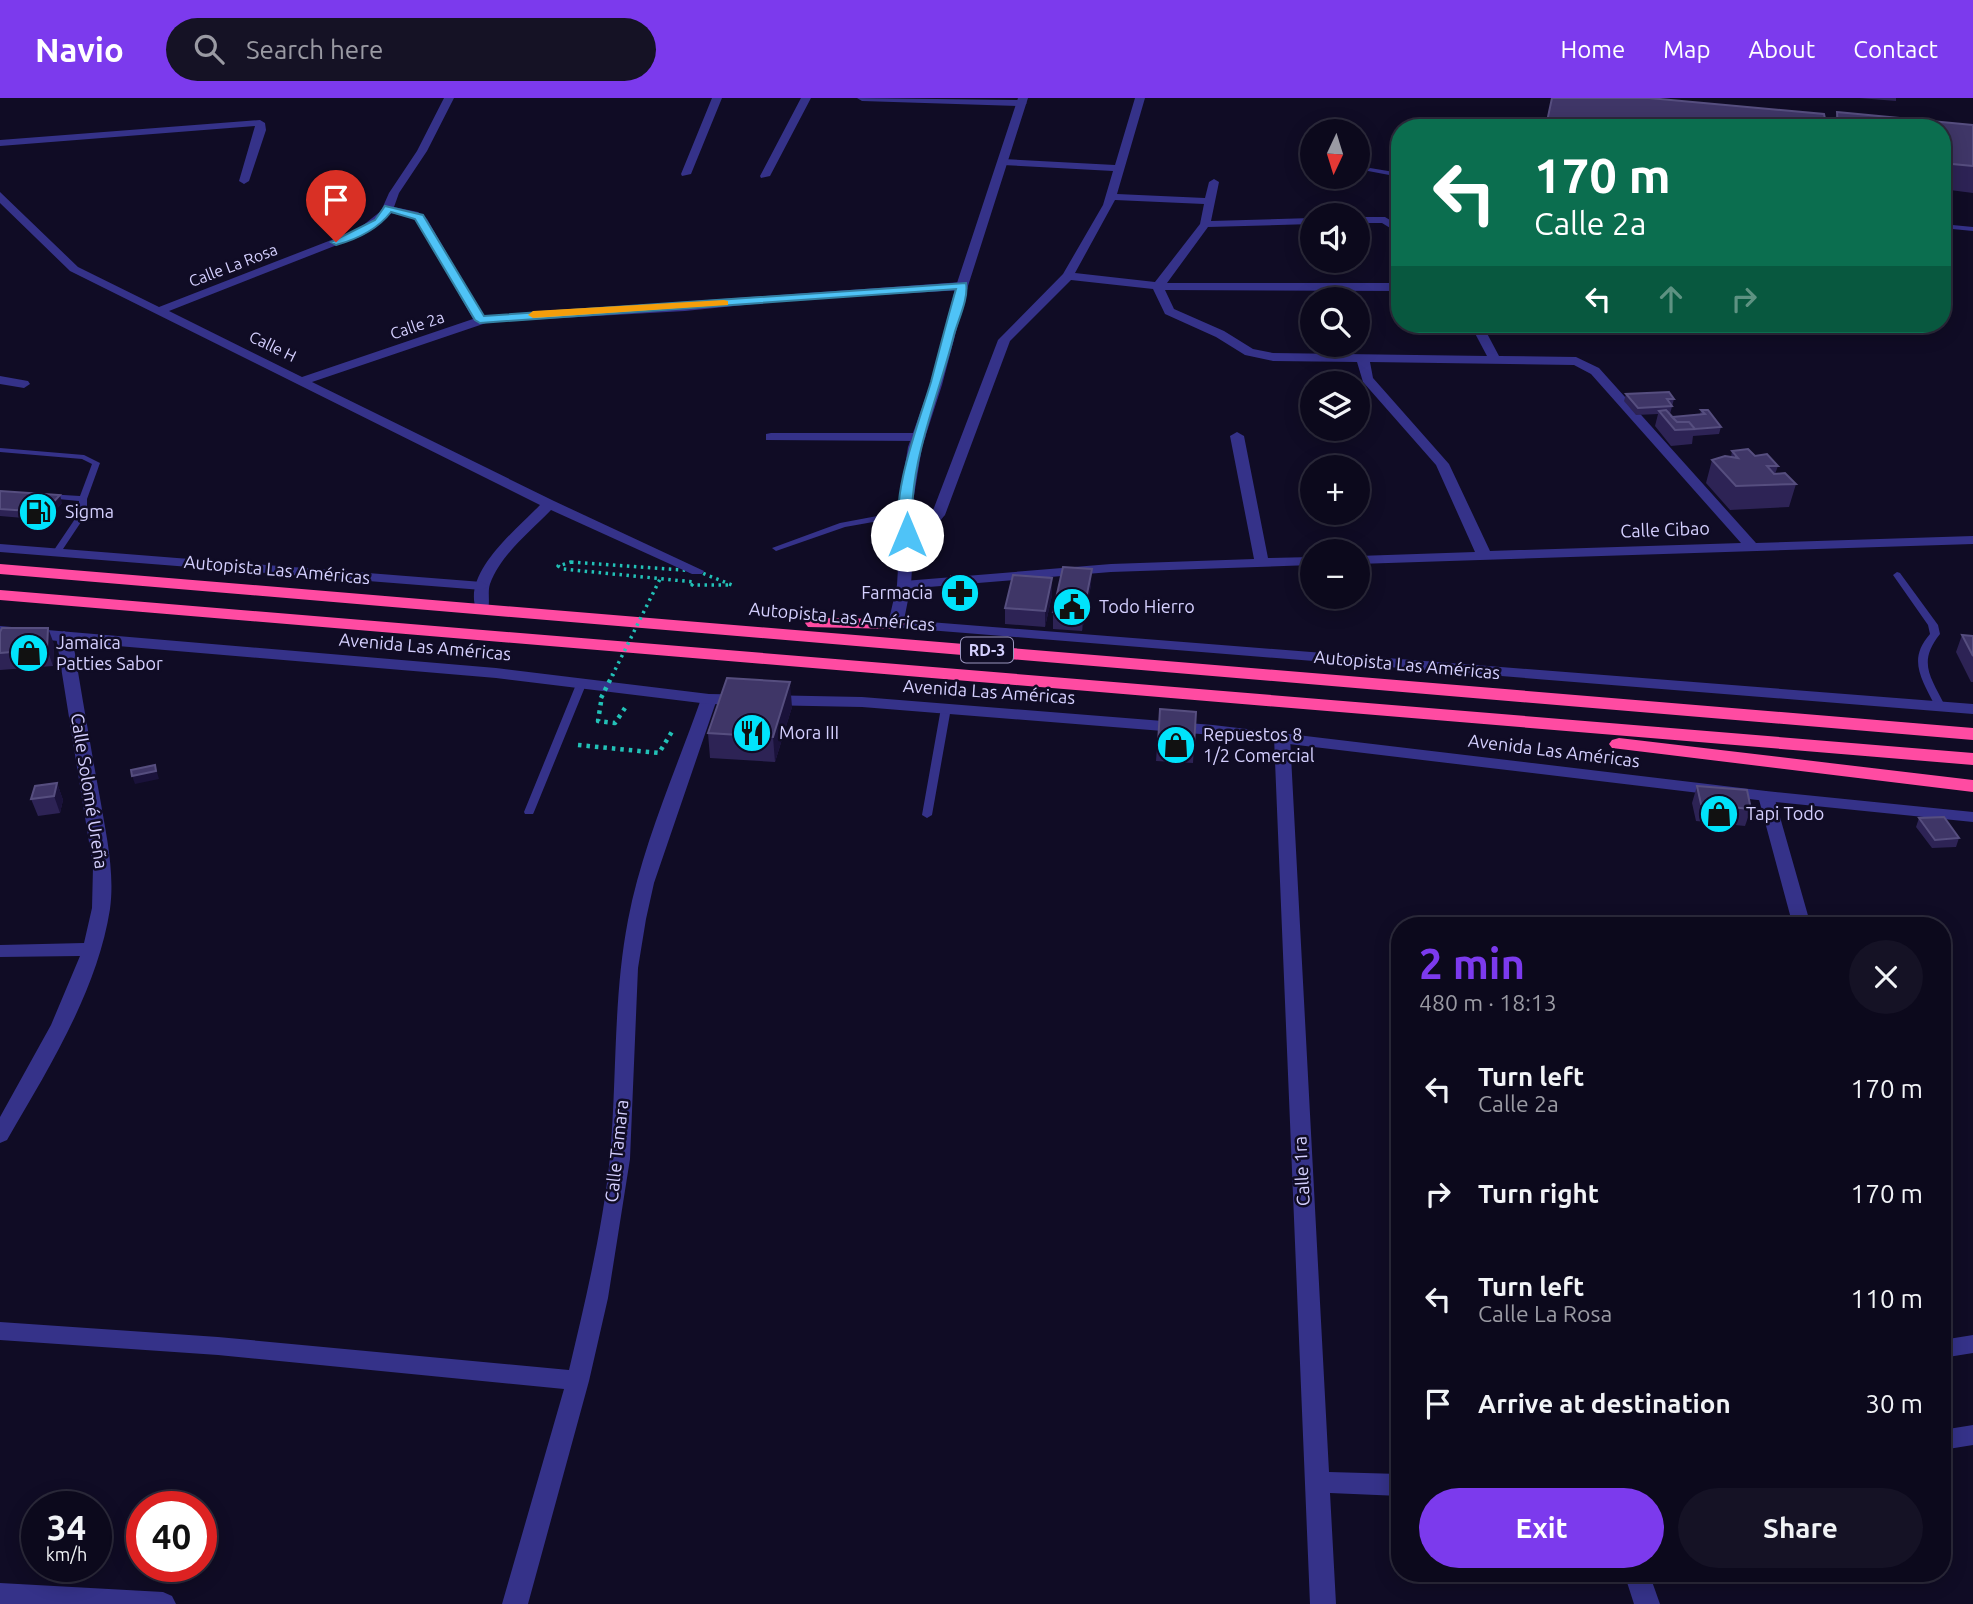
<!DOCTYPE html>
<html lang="en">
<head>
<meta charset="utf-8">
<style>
  :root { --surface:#0c091c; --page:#151225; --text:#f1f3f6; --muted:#9a9aa3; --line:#2c2a3b; --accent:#7c3aed }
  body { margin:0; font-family:Ubuntu,sans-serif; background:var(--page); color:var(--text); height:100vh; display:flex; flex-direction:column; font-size:26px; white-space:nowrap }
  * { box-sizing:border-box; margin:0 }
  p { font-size:23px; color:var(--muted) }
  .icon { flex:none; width:38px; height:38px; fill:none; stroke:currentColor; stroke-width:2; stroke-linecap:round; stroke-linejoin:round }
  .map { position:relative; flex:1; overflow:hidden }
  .drawer { position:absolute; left:1391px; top:819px; width:560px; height:665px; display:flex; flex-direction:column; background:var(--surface); border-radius:28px; box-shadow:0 4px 18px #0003,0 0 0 2px var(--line) }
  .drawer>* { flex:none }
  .banner { position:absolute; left:1391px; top:21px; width:560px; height:214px; border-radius:28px; box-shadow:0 4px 18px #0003,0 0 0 2px var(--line); background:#0b6e4f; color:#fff; overflow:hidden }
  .needle { width:46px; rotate:184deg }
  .tools { position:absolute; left:1300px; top:21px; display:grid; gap:14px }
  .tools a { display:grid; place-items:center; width:70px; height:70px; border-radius:50%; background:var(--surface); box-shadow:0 4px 18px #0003,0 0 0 2px var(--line); font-size:35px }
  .speed { position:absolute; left:21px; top:1393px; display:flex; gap:14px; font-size:35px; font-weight:700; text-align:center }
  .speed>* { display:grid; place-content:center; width:91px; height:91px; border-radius:50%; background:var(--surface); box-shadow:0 4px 18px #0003,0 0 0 2px var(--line); line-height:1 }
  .speed small { font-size:18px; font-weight:400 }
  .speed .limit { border:10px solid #d22; background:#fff; color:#111 }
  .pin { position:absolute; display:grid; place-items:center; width:60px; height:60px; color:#fff; margin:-72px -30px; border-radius:50% 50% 50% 0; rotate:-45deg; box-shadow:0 0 7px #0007 }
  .pin .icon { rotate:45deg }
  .me { position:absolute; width:77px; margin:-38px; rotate:0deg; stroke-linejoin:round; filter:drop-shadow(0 0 5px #0008) }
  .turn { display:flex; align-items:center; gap:24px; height:147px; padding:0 28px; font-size:32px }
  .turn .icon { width:91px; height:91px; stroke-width:2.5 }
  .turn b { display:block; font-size:49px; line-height:60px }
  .lanes { display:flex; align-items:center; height:66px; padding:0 28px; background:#0003; justify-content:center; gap:35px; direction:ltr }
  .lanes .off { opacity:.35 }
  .round { display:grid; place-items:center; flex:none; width:74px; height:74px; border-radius:37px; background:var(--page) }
  .head { display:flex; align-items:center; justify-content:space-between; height:119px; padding:0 28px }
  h1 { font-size:42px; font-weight:700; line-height:52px; color:var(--accent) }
  .primary-button { display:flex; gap:14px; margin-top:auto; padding:14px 28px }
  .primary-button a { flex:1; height:80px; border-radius:42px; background:var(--accent); color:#fff; font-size:28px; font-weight:700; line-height:80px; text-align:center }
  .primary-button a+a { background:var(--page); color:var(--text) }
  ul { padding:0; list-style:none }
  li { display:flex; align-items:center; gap:21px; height:105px; padding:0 28px }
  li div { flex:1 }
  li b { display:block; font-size:26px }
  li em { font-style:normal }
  header { display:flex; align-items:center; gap:42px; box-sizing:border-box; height:98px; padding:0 35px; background:var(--accent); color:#fff }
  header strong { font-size:33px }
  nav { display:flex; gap:38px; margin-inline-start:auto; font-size:24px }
  .search { width:490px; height:63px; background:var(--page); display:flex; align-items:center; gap:18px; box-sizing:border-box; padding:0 24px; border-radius:38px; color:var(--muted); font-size:26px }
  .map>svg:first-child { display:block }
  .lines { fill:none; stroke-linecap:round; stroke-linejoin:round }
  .path-far1 { stroke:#22c1b7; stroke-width:3.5; stroke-dasharray:2.5 4.5; stroke-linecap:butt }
  .path { stroke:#22c1b7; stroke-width:4.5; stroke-dasharray:3.5 5; stroke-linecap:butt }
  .service { fill:#353289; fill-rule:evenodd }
  .minor { fill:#353289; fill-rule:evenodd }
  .tertiary { fill:#353289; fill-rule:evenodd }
  .motorway { fill:#ff4ba2; fill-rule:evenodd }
  .path-bridge-far1 { stroke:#22c1b7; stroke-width:3.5; stroke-dasharray:2.5 4.5; stroke-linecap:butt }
  .path-bridge { stroke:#22c1b7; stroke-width:4.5; stroke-dasharray:3.5 5; stroke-linecap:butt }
  .wall { fill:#2d2355 }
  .shaded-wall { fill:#1a123a }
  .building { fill:#3f3667; stroke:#564e7f; stroke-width:2 }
  .route { fill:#4fc3f7; stroke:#337fa1; stroke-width:2 }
  .slow { fill:#f59e0b }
  .labels { text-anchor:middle; stroke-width:5; stroke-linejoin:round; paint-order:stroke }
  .far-street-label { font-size:16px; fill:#d5d0ff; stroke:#100c25 }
  .shield { fill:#100c25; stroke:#9a95be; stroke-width:2 }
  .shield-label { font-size:16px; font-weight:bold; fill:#d5d0ff }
  .poi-label { font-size:18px; fill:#d5d0ff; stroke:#100c25; text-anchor:start }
  .street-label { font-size:18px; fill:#d5d0ff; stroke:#100c25 }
</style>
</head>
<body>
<header>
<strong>Navio</strong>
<div class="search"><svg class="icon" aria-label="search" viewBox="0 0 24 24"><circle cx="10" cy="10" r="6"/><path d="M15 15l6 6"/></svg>Search here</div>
<nav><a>Home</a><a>Map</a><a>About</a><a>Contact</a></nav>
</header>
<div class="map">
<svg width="1973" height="1506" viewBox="0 0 1973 1506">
  <rect width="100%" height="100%" fill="#100c25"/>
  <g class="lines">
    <path class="path-far1" d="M 571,464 L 697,473 L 732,487 L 692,487 L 694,484 L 563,471 L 558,468 Z"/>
    <path class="path" d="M 601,604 L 598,623 L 615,625 L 625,610
      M 578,647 L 659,655 L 673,632"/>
    <path class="service" d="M 1370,70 L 1400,75 L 1400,79 L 1368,73 L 1367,72 Z
      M 1942,126 L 1973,129 L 1973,133 L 1942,130 Z
      M 0,350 L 84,357 L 100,365 L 87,401 L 87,415 L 59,457 L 53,457 L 52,455 L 79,415 L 79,403 L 47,400 L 43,398 L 47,396 L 80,398 L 92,366 L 82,361 L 0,354 Z
      M 904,413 L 908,416 L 907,418 L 845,429 L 776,453 L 772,450 L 840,425 Z
      M 1897,474 L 1900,475 L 1938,527 L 1940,536 C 1917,565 1931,579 1945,608 L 1943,610 L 1940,611 L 1935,608 C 1922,581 1907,562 1930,536 L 1928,527 L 1893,477 Z
      M 582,581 L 587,584 L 534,714 L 533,716 L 525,716 L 524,714 L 577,584 Z
      M 946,607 L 951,610 L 932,717 L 927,720 L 922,717 L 941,610 Z"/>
    <path class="minor" d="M 444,0 L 454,0 L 427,53 L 399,95 L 394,109 L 418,114 L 427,121 L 483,218 L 962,184 L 968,188 L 962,192 L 793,202 L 685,213 L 489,224 L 312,284 L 554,403 L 704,473 L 702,476 L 692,476 L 551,412 C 530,434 501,456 490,486 C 487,495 491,505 487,513 L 477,513 C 460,476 517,431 540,407 L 70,173 L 0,105 L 0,94 L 78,169 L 159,209 L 357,132 L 381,113 L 389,95 L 417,53 ZM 391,115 L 410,119 L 419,125 L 473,221 L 302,279 L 169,213 L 365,136 Z
      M 712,0 L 722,0 L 691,76 L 682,78 L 681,76 Z
      M 801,0 L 811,0 L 770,78 L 761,80 L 760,78 Z
      M 857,0 L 1022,2 L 1027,5 L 1022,8 L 862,3 Z
      M 1135,0 L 1145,0 L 1117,96 L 1205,100 L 1209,84 L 1214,81 L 1219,84 L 1211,123 L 1312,120 L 1312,126 L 1208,129 L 1167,185 L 1400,185 L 1400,193 L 1165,192 L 1174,211 L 1224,233 L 1253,251 L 1273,255 L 1487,258 L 1470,226 L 1482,226 L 1499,258 L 1576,259 L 1599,270 L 1756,445 L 1973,438 L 1973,446 L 1358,466 L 1358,458 L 1475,454 L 1436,367 L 1363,284 L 1357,264 L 1273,263 L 1245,257 L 1216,239 L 1165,216 L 1153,191 L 1071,182 L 1010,243 L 945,417 C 935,429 919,443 902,440 L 902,434 L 918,427 L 932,415 L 998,242 L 1063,176 L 1103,107 L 1113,73 L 1003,67 L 998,64 L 1003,61 L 1115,67 ZM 1115,102 L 1204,106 L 1200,126 L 1155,184 L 1075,175 ZM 1370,264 L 1574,267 L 1591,276 L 1741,445 L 1490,453 L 1449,366 L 1373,280 Z
      M 260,22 L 265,25 L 266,32 L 249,83 L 244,86 L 239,83 L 255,28 L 0,48 L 0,42 Z
      M 1358,119 L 1385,119 L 1400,128 L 1400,136 L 1382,125 L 1358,125 Z
      M 0,278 L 28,283 L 30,286 L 24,290 L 0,286 Z
      M 1237,334 L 1244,338 L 1268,460 L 1312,459 L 1312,467 L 1111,474 L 904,491 L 897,487 L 904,483 L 1111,466 L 1254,461 L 1230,338 Z
      M 771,335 L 919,335 L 926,339 L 919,343 L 766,342 L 766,336 Z
      M 64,533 L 72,538 C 81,592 90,646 100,700 C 106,736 115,774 110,811 C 97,894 48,971 7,1042 L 0,1045 L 0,1019 L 51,927 L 80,858 L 0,859 L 0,847 L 84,845 L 92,810 L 93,769 L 56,538 Z
      M 709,596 L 717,601 L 654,785 L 646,821 L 638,870 L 630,1061 L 608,1200 L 589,1283 L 528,1506 L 502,1506 L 564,1291 L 218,1257 L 0,1242 L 0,1224 L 218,1239 L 569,1272 C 585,1204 603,1130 610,1059 C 617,980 613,900 628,822 C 642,748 676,672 701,601 Z
      M 1282,634 L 1290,639 L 1329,1374 L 1400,1376 L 1400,1398 L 1330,1395 L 1336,1506 L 1310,1506 L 1274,639 Z
      M 1766,693 L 1774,698 L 1811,828 L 1793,828 L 1758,698 Z
      M 1973,1237 L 1973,1255 L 1942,1260 L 1942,1242 Z
      M 1973,1327 L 1973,1347 L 1942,1352 L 1942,1332 Z
      M 1624,1475 L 1649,1475 L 1660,1506 L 1634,1506 Z
      M 0,1485 L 163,1494 L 172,1498 L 176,1506 L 0,1506 Z"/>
    <path class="tertiary" d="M 1018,0 L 1028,0 L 968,188 L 942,287 L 922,349 L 911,416 L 914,437 L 911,487 L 904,522 L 1973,606 L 1973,616 L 891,529 L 888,526 L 897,487 L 900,437 L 897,416 L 908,349 L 930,287 L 956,188 Z
      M 0,446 L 482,484 L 489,488 L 482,492 L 0,454 Z
      M 0,528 L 496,570 L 709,596 L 862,599 L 1213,627 L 1766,693 L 1973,714 L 1973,724 L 1766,703 L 1213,637 L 862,609 L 709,606 L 496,580 L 0,538 Z"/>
    <path class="motorway" d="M 0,466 L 1973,630 L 1973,642 L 0,476 Z
      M 0,492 L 1973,655 L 1973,667 L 0,502 Z
      M 814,520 L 896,521 L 905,526 L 896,531 L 808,529 L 805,525 L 808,521 Z
      M 1619,640 L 1973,682 L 1973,694 L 1612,650 L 1609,646 L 1612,642 Z"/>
    <path class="path-bridge-far1" d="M 612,578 L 660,481"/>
    <path class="path-bridge" d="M 601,600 L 613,576"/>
  </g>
  <path class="wall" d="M 1859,0 L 1896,0 L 1896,3 Z
    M 1837,14 L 1973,27 L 1973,95 L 1942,91 L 1942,30 L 1833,30 Z
    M 1626,296 L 1674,301 L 1670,316 L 1669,316 L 1672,319 L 1700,317 L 1701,312 L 1721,329 L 1719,336 L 1693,338 L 1692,346 L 1671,348 L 1655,328 L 1658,316 L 1636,317 L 1624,303 Z
    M 1732,353 L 1755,358 L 1778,368 L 1775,376 L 1796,386 L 1789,409 L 1730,412 L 1706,385 L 1712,362 L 1731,359 Z
    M 0,393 L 62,405 L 47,422 L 0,418 Z
    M 1052,480 L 1052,497 L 1045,529 L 1005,526 L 1005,510 Z
    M 1091,487 L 1082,533 L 1053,531 L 1053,514 Z
    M 972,488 L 969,504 L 947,503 L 947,495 Z
    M 0,534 L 54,546 L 53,568 L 0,572 Z
    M 1962,537 L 1973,538 L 1973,584 L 1971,584 L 1956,554 Z
    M 792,609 L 775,664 L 710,660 L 708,635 Z
    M 1160,611 L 1196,614 L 1193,665 L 1156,663 Z
    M 57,685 L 63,702 L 60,715 L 38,718 L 31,701 Z
    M 1697,688 L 1751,711 L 1745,728 L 1696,723 L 1692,705 Z
    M 1919,720 L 1959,740 L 1956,749 L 1932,750 L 1916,729 Z"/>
  <path class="shaded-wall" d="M 60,397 L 62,405 L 47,422 L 44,414 Z
    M 1092,471 L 1091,487 L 1082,533 L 1083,516 Z
    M 972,480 L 972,488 L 969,504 L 969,496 Z
    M 1052,480 L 1052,497 L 1045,529 L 1045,513 Z
    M 48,530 L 54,546 L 53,568 L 47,551 Z
    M 790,584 L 792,609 L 775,664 L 773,639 Z
    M 155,667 L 159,681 L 135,686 L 132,678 Z
    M 57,685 L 63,702 L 60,715 L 54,698 Z"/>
  <path class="building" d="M 1552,0 L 1649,0 L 1824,16 L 1827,30 L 1565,30 L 1546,28 Z
    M 1837,14 L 1973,27 L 1973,68 L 1942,65 L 1942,30 L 1838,30 Z
    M 1669,294 L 1674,301 L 1667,301 L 1672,308 L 1638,310 L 1626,296 Z
    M 1666,312 L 1677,324 L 1689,324 L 1695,331 L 1675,332 L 1659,313 Z
    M 1701,312 L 1708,312 L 1721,329 L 1695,331 L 1689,324 L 1677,324 L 1672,319 L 1705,316 Z
    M 1748,351 L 1755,358 L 1767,356 L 1778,368 L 1767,368 L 1774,376 L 1785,375 L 1796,386 L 1736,388 L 1712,362 L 1725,358 L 1738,360 L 1732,353 Z
    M 0,393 L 60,397 L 44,414 L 0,411 Z
    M 1063,469 L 1092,471 L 1083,516 L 1053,514 Z
    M 1013,477 L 1052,480 L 1045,513 L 1005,510 Z
    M 951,478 L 972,480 L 969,496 L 947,495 Z
    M 2,530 L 48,530 L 47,551 L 0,555 L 0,534 Z
    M 1962,537 L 1973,538 L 1973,558 Z
    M 727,580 L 790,584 L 773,639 L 708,635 Z
    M 1160,611 L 1196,614 L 1194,648 L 1158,646 Z
    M 155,667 L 156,673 L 132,678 L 131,672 Z
    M 57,685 L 54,698 L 31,701 L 35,688 Z
    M 1697,688 L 1747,692 L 1751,711 L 1701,706 Z
    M 1944,719 L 1959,740 L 1935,742 L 1919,720 Z"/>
  <path class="route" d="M 385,108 L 423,117 L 484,218 L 966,185 C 969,200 958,222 954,237 C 938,301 906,370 913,437 L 911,440 L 902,440 C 887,405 920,321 931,284 C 939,253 947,222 956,191 L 480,225 L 475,222 L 415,121 L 391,114 C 377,132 358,141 336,147 L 331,144 L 375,122 Z"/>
  <path class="slow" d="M 724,202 L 728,203 L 728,207 L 533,220 L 528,217 L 533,213 Z"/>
  <defs>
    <g id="fuel-disc" transform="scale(2.0125)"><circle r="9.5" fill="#00e3fb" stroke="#100c25"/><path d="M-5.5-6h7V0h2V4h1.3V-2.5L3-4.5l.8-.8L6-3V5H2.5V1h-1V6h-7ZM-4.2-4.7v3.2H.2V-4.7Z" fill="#111"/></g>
    <g id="pharmacy-disc" transform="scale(2.0125)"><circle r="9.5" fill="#00e3fb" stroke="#100c25"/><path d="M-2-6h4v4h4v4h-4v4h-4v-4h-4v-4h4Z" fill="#111"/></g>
    <g id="civic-disc" transform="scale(2.0125)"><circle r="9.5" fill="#00e3fb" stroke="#100c25"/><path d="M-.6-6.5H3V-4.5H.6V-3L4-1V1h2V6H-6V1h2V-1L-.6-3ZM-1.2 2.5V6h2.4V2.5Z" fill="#111"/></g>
    <g id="shop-disc" transform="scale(2.0125)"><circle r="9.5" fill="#00e3fb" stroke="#100c25"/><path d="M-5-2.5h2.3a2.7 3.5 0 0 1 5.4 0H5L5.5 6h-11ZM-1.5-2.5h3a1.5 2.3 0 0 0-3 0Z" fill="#111"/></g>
    <g id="restaurant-disc" transform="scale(2.0125)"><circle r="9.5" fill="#00e3fb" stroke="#100c25"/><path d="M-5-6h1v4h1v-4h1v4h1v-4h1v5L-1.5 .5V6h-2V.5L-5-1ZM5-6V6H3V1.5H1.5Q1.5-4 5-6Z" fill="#111"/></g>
  </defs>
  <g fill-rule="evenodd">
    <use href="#fuel-disc" x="38" y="414"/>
    <use href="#pharmacy-disc" x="960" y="495"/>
    <use href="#civic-disc" x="1072" y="509"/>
    <use href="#shop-disc" x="29" y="555"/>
    <use href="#restaurant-disc" x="752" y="635"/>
    <use href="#shop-disc" x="1176" y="647"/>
    <use href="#shop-disc" x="1719" y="716"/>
  </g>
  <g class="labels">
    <g class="far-street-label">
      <text transform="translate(233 167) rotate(-21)" y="6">Calle La Rosa</text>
      <text transform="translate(417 227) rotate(-19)" y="6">Calle 2a</text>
      <text transform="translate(273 248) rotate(26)" y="6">Calle H</text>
    </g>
    <rect class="shield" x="961" y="539.5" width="52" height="25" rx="5"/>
    <g class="shield-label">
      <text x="987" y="558">RD-3</text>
    </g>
    <g class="poi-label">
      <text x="65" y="420">Sigma</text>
      <text x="933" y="501" text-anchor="end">Farmacia</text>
      <text x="1099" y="515">Todo Hierro</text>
      <text x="56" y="551">Jamaica<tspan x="56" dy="21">Patties Sabor</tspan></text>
      <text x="779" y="641">Mora III</text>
      <text x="1203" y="643">Repuestos 8<tspan x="1203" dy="21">1/2 Comercial</tspan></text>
      <text x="1746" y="722">Tapi Todo</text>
    </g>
    <g class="street-label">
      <text transform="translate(1665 432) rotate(-2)" y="6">Calle Cibao</text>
      <text transform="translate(277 472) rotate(5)" y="6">Autopista Las Américas</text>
      <text transform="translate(842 519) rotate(5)" y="6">Autopista Las Américas</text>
      <text transform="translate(425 549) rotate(5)" y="6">Avenida Las Américas</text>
      <text transform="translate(1407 567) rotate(5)" y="6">Autopista Las Américas</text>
      <text transform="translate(989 594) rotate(4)" y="6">Avenida Las Américas</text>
      <text transform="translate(1554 653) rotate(7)" y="6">Avenida Las Américas</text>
      <text transform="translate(89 693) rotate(81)" y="6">Calle Solomé Ureña</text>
      <text transform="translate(617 1053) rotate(-84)" y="6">Calle Tamara</text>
      <text transform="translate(1302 1073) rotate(-93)" y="6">Calle 1ra</text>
    </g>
  </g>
</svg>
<div class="tools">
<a><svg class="needle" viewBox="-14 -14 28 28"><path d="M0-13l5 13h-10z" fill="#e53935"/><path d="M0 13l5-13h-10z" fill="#9a9aa3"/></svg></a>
<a><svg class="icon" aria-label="sound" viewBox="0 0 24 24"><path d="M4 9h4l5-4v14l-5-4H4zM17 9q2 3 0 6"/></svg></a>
<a><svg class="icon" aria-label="search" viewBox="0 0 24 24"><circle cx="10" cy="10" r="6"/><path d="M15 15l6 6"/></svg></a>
<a><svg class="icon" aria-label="layers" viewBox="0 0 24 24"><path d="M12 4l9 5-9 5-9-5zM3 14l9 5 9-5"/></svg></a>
<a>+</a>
<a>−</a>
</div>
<div class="speed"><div>34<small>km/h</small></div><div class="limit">40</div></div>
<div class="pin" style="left:336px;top:144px;background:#d93025"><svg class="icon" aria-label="arrive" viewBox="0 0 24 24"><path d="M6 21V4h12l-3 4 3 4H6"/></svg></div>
<svg class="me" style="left:907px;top:437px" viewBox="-20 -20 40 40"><circle r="19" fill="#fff"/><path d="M0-13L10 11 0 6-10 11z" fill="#4fc3f7"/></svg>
<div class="banner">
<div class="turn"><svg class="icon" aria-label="left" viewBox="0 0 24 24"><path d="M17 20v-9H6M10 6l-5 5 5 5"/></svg><div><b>170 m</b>Calle 2a</div></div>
<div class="lanes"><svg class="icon" aria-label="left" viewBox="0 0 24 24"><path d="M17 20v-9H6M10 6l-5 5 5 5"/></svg><svg class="icon off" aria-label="ahead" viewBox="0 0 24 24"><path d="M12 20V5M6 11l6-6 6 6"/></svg><svg class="icon off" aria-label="right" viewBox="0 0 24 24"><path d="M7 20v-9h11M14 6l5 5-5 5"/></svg></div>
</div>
<section class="drawer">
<div class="head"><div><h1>2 min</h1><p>480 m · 18:13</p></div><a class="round"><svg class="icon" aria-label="close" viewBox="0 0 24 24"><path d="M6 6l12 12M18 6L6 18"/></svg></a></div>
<ul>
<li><svg class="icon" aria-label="left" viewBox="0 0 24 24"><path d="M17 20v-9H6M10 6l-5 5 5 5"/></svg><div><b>Turn left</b><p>Calle 2a</p></div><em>170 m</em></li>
<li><svg class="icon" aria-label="right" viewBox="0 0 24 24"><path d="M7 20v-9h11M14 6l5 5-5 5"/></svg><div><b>Turn right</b></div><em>170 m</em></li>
<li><svg class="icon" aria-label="left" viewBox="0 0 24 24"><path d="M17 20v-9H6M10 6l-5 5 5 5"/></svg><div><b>Turn left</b><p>Calle La Rosa</p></div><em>110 m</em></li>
<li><svg class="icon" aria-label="arrive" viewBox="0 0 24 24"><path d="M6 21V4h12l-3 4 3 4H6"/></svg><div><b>Arrive at destination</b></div><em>30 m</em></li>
</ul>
<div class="primary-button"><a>Exit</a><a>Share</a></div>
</section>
</div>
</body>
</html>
